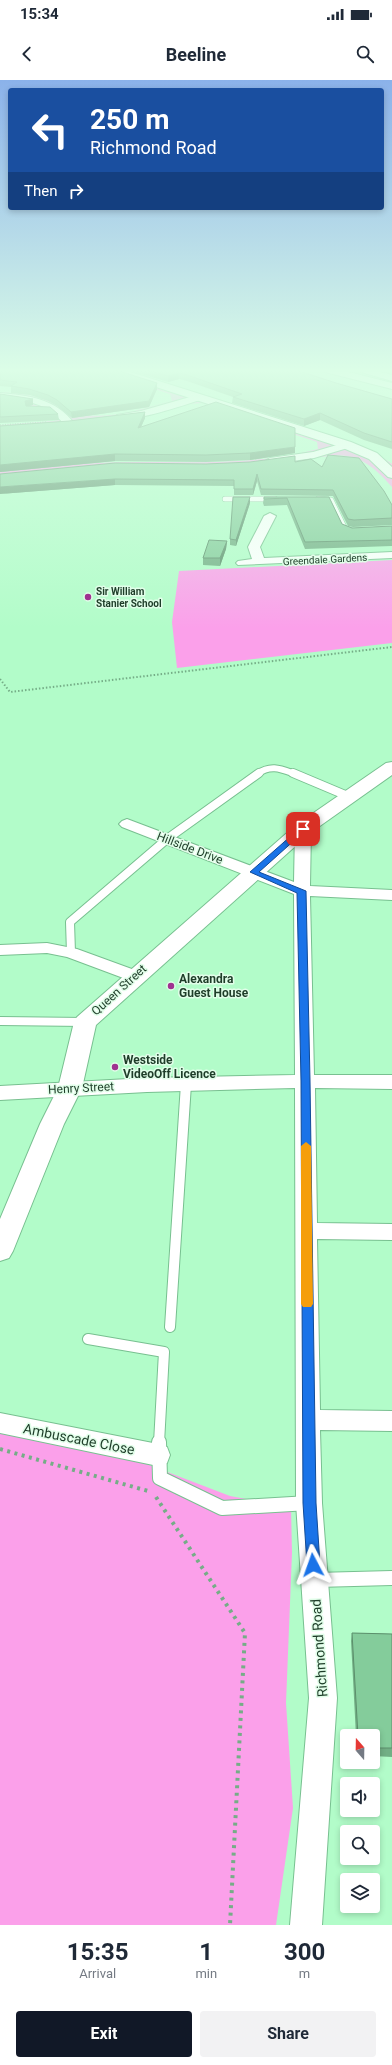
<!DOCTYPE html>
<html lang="en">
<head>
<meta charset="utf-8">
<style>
  :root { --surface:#fff; --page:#f2f2f3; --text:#1f2937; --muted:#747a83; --accent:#111827 }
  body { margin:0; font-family:Roboto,sans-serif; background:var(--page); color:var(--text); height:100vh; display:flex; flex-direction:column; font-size:15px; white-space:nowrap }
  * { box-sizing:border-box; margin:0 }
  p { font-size:13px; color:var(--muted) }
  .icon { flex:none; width:22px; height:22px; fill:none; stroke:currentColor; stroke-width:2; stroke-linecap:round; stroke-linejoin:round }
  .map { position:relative; height:1845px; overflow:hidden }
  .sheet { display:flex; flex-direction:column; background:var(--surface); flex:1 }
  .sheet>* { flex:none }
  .top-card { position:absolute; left:8px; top:8px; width:376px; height:122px; border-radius:4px; box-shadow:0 2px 6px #0003; background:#1a4fa0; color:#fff; overflow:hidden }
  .needle { width:26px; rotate:340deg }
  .controls { position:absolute; left:340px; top:1649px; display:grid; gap:8px }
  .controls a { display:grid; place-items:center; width:40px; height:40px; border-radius:4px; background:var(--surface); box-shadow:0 2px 6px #0003; font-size:20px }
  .pin { position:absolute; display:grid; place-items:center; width:34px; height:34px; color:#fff; margin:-17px; border-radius:8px; box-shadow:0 2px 6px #0006 }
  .me { position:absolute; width:44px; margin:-22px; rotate:356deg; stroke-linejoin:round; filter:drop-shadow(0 0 3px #0008) }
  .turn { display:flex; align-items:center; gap:14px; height:84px; padding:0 16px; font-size:18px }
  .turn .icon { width:52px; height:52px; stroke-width:2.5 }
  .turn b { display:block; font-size:28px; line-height:34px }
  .then { display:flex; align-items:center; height:38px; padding:0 16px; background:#0003; gap:8px; font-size:15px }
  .eta { display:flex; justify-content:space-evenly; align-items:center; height:68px; text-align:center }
  .eta b { font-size:24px; font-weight:700; line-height:28px }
  .action { display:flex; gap:8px; margin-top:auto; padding:8px 16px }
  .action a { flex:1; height:46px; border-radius:4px; background:var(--accent); color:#fff; font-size:16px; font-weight:700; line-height:46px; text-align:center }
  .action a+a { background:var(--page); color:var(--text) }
  .status { display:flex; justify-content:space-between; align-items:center; height:28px; padding:0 20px; background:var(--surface); direction:ltr }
  .status svg { height:11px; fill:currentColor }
  header { display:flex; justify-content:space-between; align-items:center; height:52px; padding:0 16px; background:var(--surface); font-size:18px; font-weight:700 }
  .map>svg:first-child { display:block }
  .green { fill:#fba0ea }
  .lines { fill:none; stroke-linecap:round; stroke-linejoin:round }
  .service-far4-casing { stroke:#78c090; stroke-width:6 }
  .service-far3-casing { stroke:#78c090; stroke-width:8 }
  .service-far2-casing { stroke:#78c090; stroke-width:10 }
  .service-far1-casing { stroke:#78c090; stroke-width:12 }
  .service-casing { stroke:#78c090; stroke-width:16 }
  .minor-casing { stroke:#78c090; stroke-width:2 }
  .tertiary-casing { stroke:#78c090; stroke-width:2 }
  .path-far2 { stroke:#75ad87; stroke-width:1.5; stroke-dasharray:1 1.5; stroke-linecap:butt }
  .path-far1 { stroke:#75ad87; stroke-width:2; stroke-dasharray:1.5 2; stroke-linecap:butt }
  .path { stroke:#75ad87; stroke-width:4; stroke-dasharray:3 4.5; stroke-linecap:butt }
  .service-far4 { stroke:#fff; stroke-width:5 }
  .service-far3 { stroke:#fff; stroke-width:6 }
  .service-far2 { stroke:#fff; stroke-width:8 }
  .service-far1 { stroke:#fff; stroke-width:10 }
  .service { stroke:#fff; stroke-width:14 }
  .minor { fill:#fff; fill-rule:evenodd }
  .tertiary { fill:#fff; fill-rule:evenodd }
  .wall { fill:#72af85 }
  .shaded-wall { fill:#5c8f6c }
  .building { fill:#84cc9b; stroke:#5c8f6c }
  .route { fill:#1a73e8; stroke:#114b97 }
  .slow { fill:#f59e0b }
  .poi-dot { fill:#9f3190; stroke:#e1fee9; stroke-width:1.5 }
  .labels { text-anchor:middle; stroke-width:3; stroke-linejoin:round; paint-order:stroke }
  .far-street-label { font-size:10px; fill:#1e3d29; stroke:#e1fee9 }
  .far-poi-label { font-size:10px; font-weight:bold; fill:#1e3d29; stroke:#e1fee9; text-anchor:start }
  .street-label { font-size:12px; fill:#1e3d29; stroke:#e1fee9 }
  .poi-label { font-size:12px; font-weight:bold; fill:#1e3d29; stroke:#e1fee9; text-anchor:start }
  .near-street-label { font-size:14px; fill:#1e3d29; stroke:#e1fee9 }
</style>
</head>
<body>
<div class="status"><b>15:34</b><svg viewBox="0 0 49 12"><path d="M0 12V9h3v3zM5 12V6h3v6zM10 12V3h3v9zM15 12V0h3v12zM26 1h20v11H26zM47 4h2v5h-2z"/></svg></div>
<header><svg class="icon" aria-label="back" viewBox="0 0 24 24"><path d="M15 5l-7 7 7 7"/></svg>Beeline<svg class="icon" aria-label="search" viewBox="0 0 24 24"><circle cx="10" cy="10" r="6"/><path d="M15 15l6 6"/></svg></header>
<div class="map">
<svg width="392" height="1845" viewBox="0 0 392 1845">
  <rect width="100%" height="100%" fill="#b2fcc9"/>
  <path class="green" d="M 96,290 L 123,290 L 371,370 L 392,384 L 392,407 C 358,367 340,373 293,382 L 0,399 L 0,392 C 45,387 91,382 137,382 C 197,382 259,385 318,369 L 317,362 L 202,323 L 185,324 L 159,332 L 0,352 L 0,345 L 53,341 L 65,339 L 29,329 L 29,324 L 0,331 L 0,312 C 17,313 36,315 51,322 C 57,324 63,330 70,332 C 103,342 139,330 172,321 L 170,314 Z
    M 392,480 L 392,563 L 177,588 L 172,542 L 179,491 Z
    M 0,1350 L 136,1380 L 230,1416 L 291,1427 L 292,1473 L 286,1623 L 293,1728 L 276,1845 L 0,1845 Z"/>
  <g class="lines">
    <g class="service-far4-casing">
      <path id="service-far4" d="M 225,419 L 275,419
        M 318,419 L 331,420 L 345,449 L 353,451"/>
    </g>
    <g class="service-far3-casing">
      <path id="service-far3" d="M 257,694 C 271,684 281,689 295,694"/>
    </g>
    <g class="service-far2-casing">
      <path id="service-far2" d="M 293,693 L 350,717
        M 71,873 L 70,842 L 167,759 L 259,693
        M 0,941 L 85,942"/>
    </g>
    <g class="service-far1-casing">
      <path id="service-far1" d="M 170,1247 L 186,1004
        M 88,1259 L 164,1272 L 159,1363"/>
    </g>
    <g class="service-casing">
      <path id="service" d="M 159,1362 L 160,1398 L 222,1428 L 309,1423
        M 316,1500 L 392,1498"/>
    </g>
    <g class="minor-casing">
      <path id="minor" d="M 360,290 L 373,290 L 392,295 L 392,301 L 361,292 Z
        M 0,313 C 28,315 56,319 74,343 L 69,346 C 62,344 58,336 52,332 C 37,321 18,320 0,319 Z
        M 197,315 L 202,318 L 200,320 C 187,324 124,346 115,337 L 117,335 L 141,331 Z
        M 347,362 L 352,365 L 351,367 L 314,378 L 270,384 L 265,381 L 270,378 L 313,372 Z
        M 270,433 L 276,436 L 260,467 L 264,478 L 392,472 L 392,478 L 238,485 L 236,483 L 238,481 L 252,479 L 248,467 L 264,436 Z
        M 127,739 L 294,802 L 295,749 L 298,746 L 308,746 L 311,749 L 310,806 L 392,810 L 392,820 L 310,816 L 314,995 L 392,995 L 392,1009 L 315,1008 L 317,1143 L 392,1144 L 392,1160 L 317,1159 L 320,1330 L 392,1331 L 392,1351 L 320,1350 L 322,1423 L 337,1618 L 322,1845 L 290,1845 L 309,1618 L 296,1423 L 295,1008 L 147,1012 L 0,1020 L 0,1006 L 147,998 L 295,995 L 294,814 L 122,747 L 119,744 L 122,741 Z
        M 47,863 L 77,869 L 140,892 L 143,896 L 140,900 L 134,902 L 67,877 L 47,873 L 0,875 L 0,865 Z
        M 0,1333 L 158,1364 L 167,1367 L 170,1375 L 167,1383 L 158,1386 L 0,1353 Z"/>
    </g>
    <g class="tertiary-casing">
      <path id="tertiary" d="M 109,290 L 124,290 L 351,362 L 377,373 L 392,387 L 392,398 L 388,397 L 369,379 L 343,368 L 110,292 Z
        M 324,290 L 341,290 L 392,303 L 392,309 L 325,292 Z
        M 392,682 L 392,695 L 310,753 L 96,945 L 82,1008 L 64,1044 L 13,1171 L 9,1178 L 0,1181 L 0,1139 L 40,1044 L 58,1008 L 74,942 L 77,937 L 296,745 L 386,683 Z"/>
    </g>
    <path class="path-far2" d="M 0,345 L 47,342"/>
    <path class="path-far1" d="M 0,599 L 10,612 L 392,567"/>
    <path class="path" d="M 0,1369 L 148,1411
      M 156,1417 L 245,1553 L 230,1845"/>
    <use href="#service-far4" class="service-far4"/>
    <use href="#service-far3" class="service-far3"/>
    <use href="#service-far2" class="service-far2"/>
    <use href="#service-far1" class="service-far1"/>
    <use href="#service" class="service"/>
    <use href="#minor" class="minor"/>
    <use href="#tertiary" class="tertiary"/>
  </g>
  <path class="wall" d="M 0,290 L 157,309 L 149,327 L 72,338 L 57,326 L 48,321 L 30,315 L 11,313 L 11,307 L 0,306 Z
    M 128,290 L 296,290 L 336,303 L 392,319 L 392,369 L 364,360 L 320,340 L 304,346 L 232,323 L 233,317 L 187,301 L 179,299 L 168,302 Z
    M 0,314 L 33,319 L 33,325 L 27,326 L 58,334 L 59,340 L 0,343 Z
    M 145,332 L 145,338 L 141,347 L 295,373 L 250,380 L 206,382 L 115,381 L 0,392 L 0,346 L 69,341 Z
    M 295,382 L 322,387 L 392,425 L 392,445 L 353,447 L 348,446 L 333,416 L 261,415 L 257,401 L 253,415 L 234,415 L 234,406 L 115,405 L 0,414 L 206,384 Z
    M 264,417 L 329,417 L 342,444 L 352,448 L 392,446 L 392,466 L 305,469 L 287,425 L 264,426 L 263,423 Z
    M 250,423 L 236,466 L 230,465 L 230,459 Z
    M 227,461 L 226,469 L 220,486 L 203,485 L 203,478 Z
    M 352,1553 L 392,1554 L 392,1677 L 373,1676 L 373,1656 L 356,1656 L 351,1561 Z"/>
  <path class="shaded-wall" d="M 179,293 L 179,299 L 168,302 L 168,296 Z
    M 157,303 L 157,309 L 149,327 L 72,338 L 71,332 Z
    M 33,319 L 33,325 L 26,327 L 25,321 Z
    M 145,332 L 145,338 L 138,354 L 138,348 Z
    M 320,333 L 320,340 L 304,346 L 304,339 Z
    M 295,367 L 295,373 L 250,380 L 250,373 Z
    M 115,374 L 115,381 L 0,392 L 0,385 Z
    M 257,394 L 257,401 L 253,415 L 253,409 Z
    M 115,399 L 115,405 L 0,414 L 0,407 Z
    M 250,417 L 250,423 L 236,466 L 236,460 Z
    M 227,461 L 226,469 L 220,486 L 220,478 Z"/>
  <path class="building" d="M 0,290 L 116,290 L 157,303 L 149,321 L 71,332 L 57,320 L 48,315 L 29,309 L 11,306 L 17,302 L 0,300 Z
    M 147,290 L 296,290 L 336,303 L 392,319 L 392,362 L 364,353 L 320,333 L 304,339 L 233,317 L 242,314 L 187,295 L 179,293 L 168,296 Z
    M 0,314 L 33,319 L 25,321 L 26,326 L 50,327 L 58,334 L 0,337 Z
    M 216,322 L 295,348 L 295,367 L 250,373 L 206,375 L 115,374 L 0,385 L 0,346 L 69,341 L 145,332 L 138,348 Z
    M 328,375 L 359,378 L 384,411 L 392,425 L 392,438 L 354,440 L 348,439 L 333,410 L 261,409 L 257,394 L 253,409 L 234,409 L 234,400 L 115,399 L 0,407 L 0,394 L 115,383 L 206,384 L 250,382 L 295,376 L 295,382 L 311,379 L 322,387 Z
    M 233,417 L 250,417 L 236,460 L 230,459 Z
    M 264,417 L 329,417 L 342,444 L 352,448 L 392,446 L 392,460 L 305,462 L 287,418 L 264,419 Z
    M 209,460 L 227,461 L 220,478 L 203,478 Z
    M 352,1553 L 392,1554 L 392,1668 L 373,1668 L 373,1656 L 358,1656 Z"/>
  <linearGradient id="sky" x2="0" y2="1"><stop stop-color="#8bb2ea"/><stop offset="0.53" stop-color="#dcfee7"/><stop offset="1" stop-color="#dcfee7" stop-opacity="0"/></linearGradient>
  <rect width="392" height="548" fill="url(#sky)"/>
  <path class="route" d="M 300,748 L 307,749 L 259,792 L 306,811 L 310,1001 L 316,1423 L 320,1485 L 318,1489 L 313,1491 L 309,1489 L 307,1485 L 303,1423 L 301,1001 L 297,813 L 250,792 Z"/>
  <path class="slow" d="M 306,1062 L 311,1066 L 313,1224 L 311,1227 L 303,1227 L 301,1224 L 301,1066 Z"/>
  <g class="poi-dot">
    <circle cx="88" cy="517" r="4"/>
    <circle cx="171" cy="906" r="4"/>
    <circle cx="115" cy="987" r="4"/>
  </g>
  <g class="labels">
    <g class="far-street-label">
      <text transform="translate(325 479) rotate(-3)" y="4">Greendale Gardens</text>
    </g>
    <g class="far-poi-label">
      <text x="96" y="515">Sir William<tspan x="96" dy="12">Stanier School</tspan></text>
    </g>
    <g class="street-label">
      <text transform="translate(190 768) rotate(21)" y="4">Hillside Drive</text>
      <text transform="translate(119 910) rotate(-42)" y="4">Queen Street</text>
      <text transform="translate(81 1008) rotate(-3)" y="4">Henry Street</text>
    </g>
    <g class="poi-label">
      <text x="179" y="903">Alexandra<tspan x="179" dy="14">Guest House</tspan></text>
      <text x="123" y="984">Westside<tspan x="123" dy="14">VideoOff Licence</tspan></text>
    </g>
    <g class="near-street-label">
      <text transform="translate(79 1359) rotate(11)" y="5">Ambuscade Close</text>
      <text transform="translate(319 1568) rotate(-94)" y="5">Richmond Road</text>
    </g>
  </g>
</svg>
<div class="controls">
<a><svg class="needle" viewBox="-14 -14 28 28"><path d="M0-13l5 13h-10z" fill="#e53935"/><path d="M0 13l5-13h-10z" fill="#747a83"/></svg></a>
<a><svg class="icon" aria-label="sound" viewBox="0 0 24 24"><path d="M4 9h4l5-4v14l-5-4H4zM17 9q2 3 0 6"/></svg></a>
<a><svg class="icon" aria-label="search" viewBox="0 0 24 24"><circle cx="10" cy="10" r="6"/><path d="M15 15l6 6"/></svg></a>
<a><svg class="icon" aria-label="layers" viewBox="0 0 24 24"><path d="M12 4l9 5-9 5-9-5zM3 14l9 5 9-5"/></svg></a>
</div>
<div class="pin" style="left:303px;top:749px;background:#d93025"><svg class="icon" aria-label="arrive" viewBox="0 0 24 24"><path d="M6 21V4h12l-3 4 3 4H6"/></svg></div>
<svg class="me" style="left:313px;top:1485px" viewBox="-20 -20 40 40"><path d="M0-17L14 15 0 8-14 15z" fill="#1a73e8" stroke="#fff" stroke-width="4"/></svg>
<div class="top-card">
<div class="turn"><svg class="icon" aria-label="left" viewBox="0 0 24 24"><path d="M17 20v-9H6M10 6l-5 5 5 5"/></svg><div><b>250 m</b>Richmond Road</div></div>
<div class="then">Then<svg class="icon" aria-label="right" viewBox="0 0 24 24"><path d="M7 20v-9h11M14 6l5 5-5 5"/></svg></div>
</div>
</div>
<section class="sheet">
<div class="eta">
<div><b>15:35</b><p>Arrival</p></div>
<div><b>1</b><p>min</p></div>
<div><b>300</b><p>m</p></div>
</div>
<div class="action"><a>Exit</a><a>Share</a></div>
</section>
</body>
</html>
